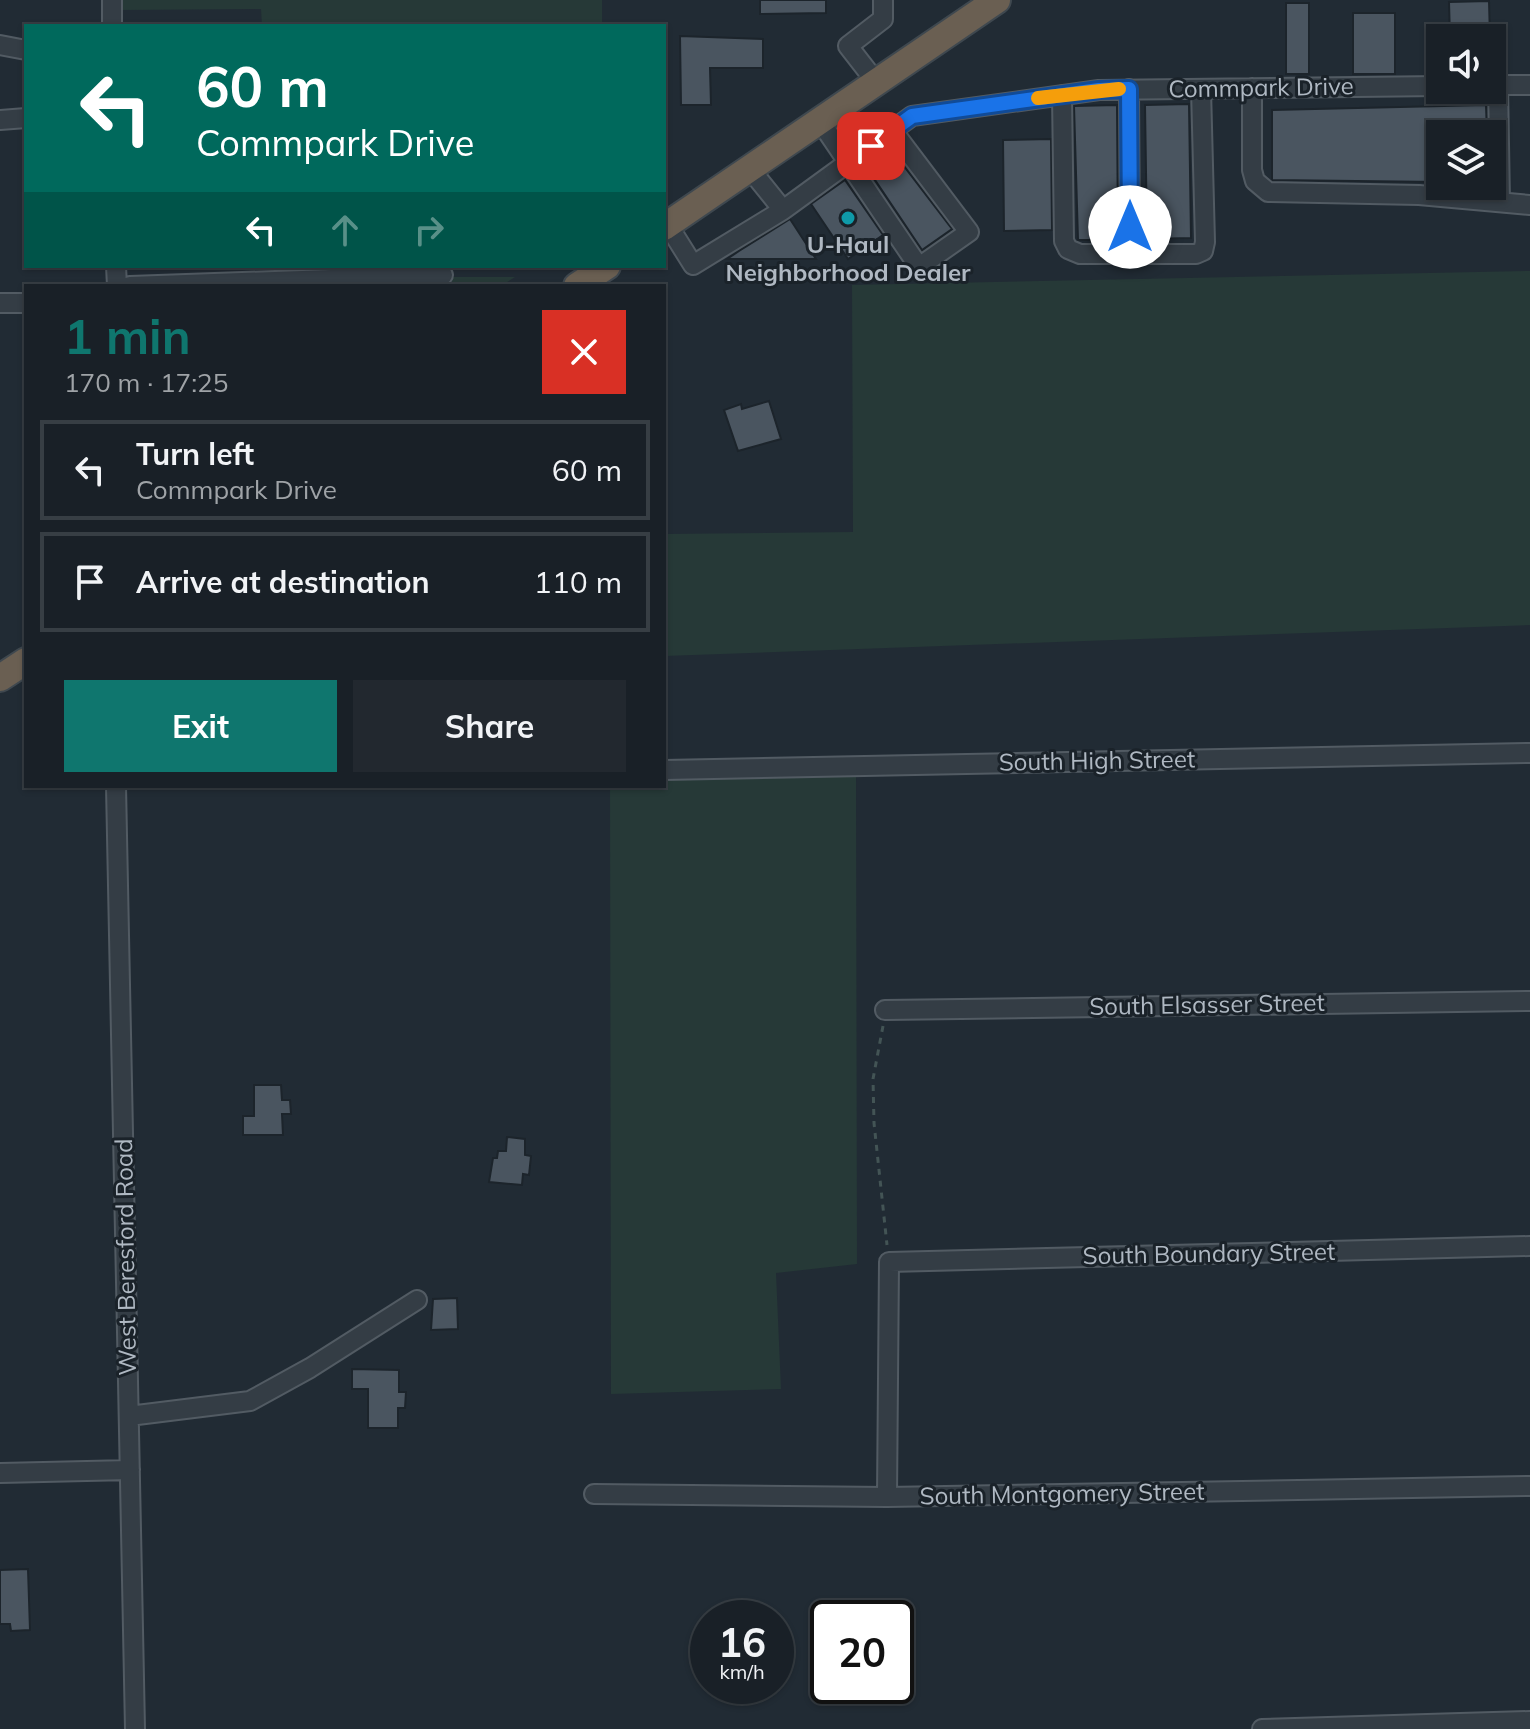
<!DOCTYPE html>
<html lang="en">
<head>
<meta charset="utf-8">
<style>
  :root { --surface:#192027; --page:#22282f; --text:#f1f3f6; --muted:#9fa3a7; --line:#373e44; --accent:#0f766e }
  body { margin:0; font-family:Mulish,sans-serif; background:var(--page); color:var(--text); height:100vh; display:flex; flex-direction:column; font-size:30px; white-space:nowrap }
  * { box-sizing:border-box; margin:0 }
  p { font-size:26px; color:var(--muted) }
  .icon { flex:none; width:44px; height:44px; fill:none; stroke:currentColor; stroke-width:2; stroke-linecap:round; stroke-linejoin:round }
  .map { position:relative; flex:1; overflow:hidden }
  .details { position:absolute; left:24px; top:284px; width:642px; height:504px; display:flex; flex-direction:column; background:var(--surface); border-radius:0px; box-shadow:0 2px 6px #0004,0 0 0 2px var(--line) }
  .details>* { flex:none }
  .top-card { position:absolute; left:24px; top:24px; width:642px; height:244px; border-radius:0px; box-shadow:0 2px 6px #0004,0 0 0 2px var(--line); background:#00695c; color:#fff; overflow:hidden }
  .buttons { position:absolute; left:1426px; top:24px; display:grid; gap:16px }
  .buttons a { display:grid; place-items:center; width:80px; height:80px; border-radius:0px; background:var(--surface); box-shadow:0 2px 6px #0004,0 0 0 2px var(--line); font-size:40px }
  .speed { position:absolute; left:690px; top:1600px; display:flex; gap:16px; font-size:40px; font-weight:700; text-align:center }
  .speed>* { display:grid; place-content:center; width:104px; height:104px; border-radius:50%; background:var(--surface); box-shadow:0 2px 6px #0004,0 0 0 2px var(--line); line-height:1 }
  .speed small { font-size:20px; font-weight:400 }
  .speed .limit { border:4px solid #111; border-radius:12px; background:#fff; color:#111 }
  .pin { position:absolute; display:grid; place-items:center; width:68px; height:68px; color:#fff; margin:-34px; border-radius:16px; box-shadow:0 4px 12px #0006 }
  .me { position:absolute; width:88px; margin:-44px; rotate:0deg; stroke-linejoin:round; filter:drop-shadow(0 0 6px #0008) }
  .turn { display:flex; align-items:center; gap:28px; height:168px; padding:0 40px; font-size:36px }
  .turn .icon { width:104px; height:104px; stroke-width:2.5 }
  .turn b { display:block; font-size:56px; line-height:68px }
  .lanes { display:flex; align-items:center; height:76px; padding:0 40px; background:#0003; justify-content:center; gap:40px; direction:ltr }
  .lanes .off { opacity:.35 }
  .round { display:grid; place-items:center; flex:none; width:84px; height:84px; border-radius:0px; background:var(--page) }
  .headline { display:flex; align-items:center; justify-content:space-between; height:136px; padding:0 40px }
  h1 { font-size:48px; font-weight:700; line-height:60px; color:var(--accent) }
  .action { display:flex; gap:16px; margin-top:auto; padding:16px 40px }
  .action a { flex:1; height:92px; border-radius:0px; background:var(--accent); color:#fff; font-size:32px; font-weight:700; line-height:92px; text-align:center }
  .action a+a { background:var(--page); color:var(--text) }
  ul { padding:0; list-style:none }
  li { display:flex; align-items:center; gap:24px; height:100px; margin:0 16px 12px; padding:0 24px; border:4px solid var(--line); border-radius:0px }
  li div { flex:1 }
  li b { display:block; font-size:30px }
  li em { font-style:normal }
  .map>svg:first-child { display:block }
  .green { fill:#263937 }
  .building { fill:#4a5560; stroke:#1c242b; stroke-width:2 }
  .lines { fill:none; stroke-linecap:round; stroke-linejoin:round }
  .minor-casing { stroke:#525b63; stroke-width:22 }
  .highway-casing { stroke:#3f484f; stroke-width:30 }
  .path { stroke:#435455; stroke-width:3; stroke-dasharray:6 6; stroke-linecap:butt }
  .minor { stroke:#343d45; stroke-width:18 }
  .highway { stroke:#6a5f52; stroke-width:26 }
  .route-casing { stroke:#114b97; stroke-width:20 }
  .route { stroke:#1a73e8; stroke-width:14 }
  .slow { stroke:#f59e0b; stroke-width:14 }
  .culture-dot { fill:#0f9aa8; stroke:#1a2229; stroke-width:3 }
  .labels { text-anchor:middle; stroke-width:6; stroke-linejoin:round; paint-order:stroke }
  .street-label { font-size:24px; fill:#afb8c2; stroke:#1a2229 }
  .poi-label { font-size:24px; font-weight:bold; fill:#afb8c2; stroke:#1a2229 }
</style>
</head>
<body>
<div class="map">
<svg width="1530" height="1729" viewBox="0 0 1530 1729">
  <rect width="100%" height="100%" fill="#212b34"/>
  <path class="green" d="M 121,0 L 602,0 L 602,26 L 262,26 L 261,9 L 121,10 Z
    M 1530,271 L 1530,625 L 664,656 L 664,534 L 853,532 L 852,285 Z
    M 452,277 L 515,277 L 501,286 L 376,286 L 452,283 Z
    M 856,774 L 857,1264 L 776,1273 L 781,1389 L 611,1394 L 610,786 L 664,786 L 664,778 Z"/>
  <path class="building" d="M 760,0 L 826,0 L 826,13 L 760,14 Z
    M 1489,1 L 1490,38 L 1450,38 L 1449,2 Z
    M 1286,3 L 1309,3 L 1309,74 L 1286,74 Z
    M 1353,13 L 1395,13 L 1395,74 L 1353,74 Z
    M 680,36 L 763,39 L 763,68 L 710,68 L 711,105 L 681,105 Z
    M 1189,104 L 1191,238 L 1147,239 L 1145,105 Z
    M 1117,105 L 1118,240 L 1078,240 L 1074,106 Z
    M 1486,105 L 1487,134 L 1440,134 L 1440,182 L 1272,180 L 1272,110 Z
    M 1051,139 L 1052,230 L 1004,231 L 1003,140 Z
    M 890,148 L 952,229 L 922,250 L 865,165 Z
    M 845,180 L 883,235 L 848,259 L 811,204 Z
    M 790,219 L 816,259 L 727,259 L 739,251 Z
    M 769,401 L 781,439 L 738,451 L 724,410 L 741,404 L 742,409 Z
    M 254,1085 L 281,1085 L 282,1100 L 290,1100 L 291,1114 L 282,1114 L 283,1135 L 243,1135 L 243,1116 L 254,1116 Z
    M 507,1137 L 525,1139 L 525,1155 L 531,1156 L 529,1175 L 523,1174 L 522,1185 L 489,1182 L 493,1158 L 497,1158 L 498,1151 L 506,1151 Z
    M 457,1298 L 458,1329 L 431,1330 L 433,1299 Z
    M 352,1369 L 399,1370 L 399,1392 L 406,1392 L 405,1408 L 398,1408 L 398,1428 L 368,1428 L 368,1389 L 352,1389 Z
    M 28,1569 L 30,1630 L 11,1631 L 10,1624 L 0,1624 L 0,1570 Z"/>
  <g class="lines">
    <g class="minor-casing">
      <path id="minor" d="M 112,0 L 112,26
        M 0,45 L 26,50
        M 876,82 L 848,46 L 883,19 L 883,0
        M 1492,85 L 1530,85
        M 1498,85 L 1500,202
        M 1252,88 L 1252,170 L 1255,181 L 1268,192 L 1419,195 L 1530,205
        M 1129,89 L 1130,254
        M 1062,95 L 1064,241 L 1068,249 L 1080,254 L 1196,254 L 1203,251 L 1205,242 L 1201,89
        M 0,120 L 26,118
        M 820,121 L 919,267 L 969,232 L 892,130
        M 750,169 L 783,210 L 912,116 L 1099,90 L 1440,86
        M 668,225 L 693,265 L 783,210
        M 116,266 L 117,286
        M 130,286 L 443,275
        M 0,303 L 26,303
        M 664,770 L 1530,753
        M 116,786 L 135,1729
        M 885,1010 L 1530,1001
        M 129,1416 L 250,1401 L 310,1368 L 417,1300
        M 0,1473 L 130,1470
        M 594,1494 L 887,1497 L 1530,1486
        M 887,1497 L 889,1262 L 1530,1246
        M 1262,1729 L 1530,1721"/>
    </g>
    <g class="highway-casing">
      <path id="highway" d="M 664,227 L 997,0
        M 577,286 L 607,266
        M 0,678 L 26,661"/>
    </g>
    <path class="path" d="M 883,1026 L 873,1079 L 874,1123 L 887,1245"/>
    <use href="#minor" class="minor"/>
    <use href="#highway" class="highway"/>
  </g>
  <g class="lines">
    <g class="route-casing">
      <path id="route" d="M 871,146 L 912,116 L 1099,90 L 1129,89 L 1130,227"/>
    </g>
    <use href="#route" class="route"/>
    <path class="slow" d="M 1038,98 L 1119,89"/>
  </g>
  <circle class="culture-dot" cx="848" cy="218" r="8"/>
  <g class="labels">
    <g class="street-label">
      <text transform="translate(1261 88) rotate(-1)" y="8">Commpark Drive</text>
      <text transform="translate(1097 761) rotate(-1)" y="8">South High Street</text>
      <text transform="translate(1207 1005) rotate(-1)" y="8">South Elsasser Street</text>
      <text transform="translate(1209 1254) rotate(-1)" y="8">South Boundary Street</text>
      <text transform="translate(126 1257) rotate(-91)" y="8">West Beresford Road</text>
      <text transform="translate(1062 1494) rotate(-1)" y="8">South Montgomery Street</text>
    </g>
    <g class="poi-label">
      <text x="848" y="253">U-Haul<tspan x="848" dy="28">Neighborhood Dealer</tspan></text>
    </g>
  </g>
</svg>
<div class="buttons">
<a><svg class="icon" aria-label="sound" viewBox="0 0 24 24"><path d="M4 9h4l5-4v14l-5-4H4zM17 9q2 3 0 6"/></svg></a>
<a><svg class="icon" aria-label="layers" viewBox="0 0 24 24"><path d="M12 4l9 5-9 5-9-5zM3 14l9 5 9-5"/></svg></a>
</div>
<div class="speed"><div>16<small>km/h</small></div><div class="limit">20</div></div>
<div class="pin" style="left:871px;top:146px;background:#d93025"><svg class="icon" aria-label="arrive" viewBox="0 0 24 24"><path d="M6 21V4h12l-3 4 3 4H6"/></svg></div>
<svg class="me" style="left:1130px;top:227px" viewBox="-20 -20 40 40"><circle r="19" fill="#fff"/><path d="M0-13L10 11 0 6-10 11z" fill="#1a73e8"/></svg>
<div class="top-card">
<div class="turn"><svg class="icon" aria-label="left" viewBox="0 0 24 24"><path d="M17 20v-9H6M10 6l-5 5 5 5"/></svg><div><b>60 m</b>Commpark Drive</div></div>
<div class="lanes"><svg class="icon" aria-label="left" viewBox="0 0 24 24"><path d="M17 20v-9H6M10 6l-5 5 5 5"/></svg><svg class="icon off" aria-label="ahead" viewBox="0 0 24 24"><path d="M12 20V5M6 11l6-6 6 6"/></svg><svg class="icon off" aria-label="right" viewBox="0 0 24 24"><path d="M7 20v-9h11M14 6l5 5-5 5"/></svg></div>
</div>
<section class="details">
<div class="headline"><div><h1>1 min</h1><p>170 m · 17:25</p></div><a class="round" style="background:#d93025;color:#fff"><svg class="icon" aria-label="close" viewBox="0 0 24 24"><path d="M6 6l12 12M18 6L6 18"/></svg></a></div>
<ul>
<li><svg class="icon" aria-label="left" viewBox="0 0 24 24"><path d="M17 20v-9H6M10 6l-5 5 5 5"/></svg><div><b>Turn left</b><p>Commpark Drive</p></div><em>60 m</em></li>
<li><svg class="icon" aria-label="arrive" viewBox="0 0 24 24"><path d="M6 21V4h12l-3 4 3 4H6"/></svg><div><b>Arrive at destination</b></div><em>110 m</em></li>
</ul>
<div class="action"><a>Exit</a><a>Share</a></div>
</section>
</div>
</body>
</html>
